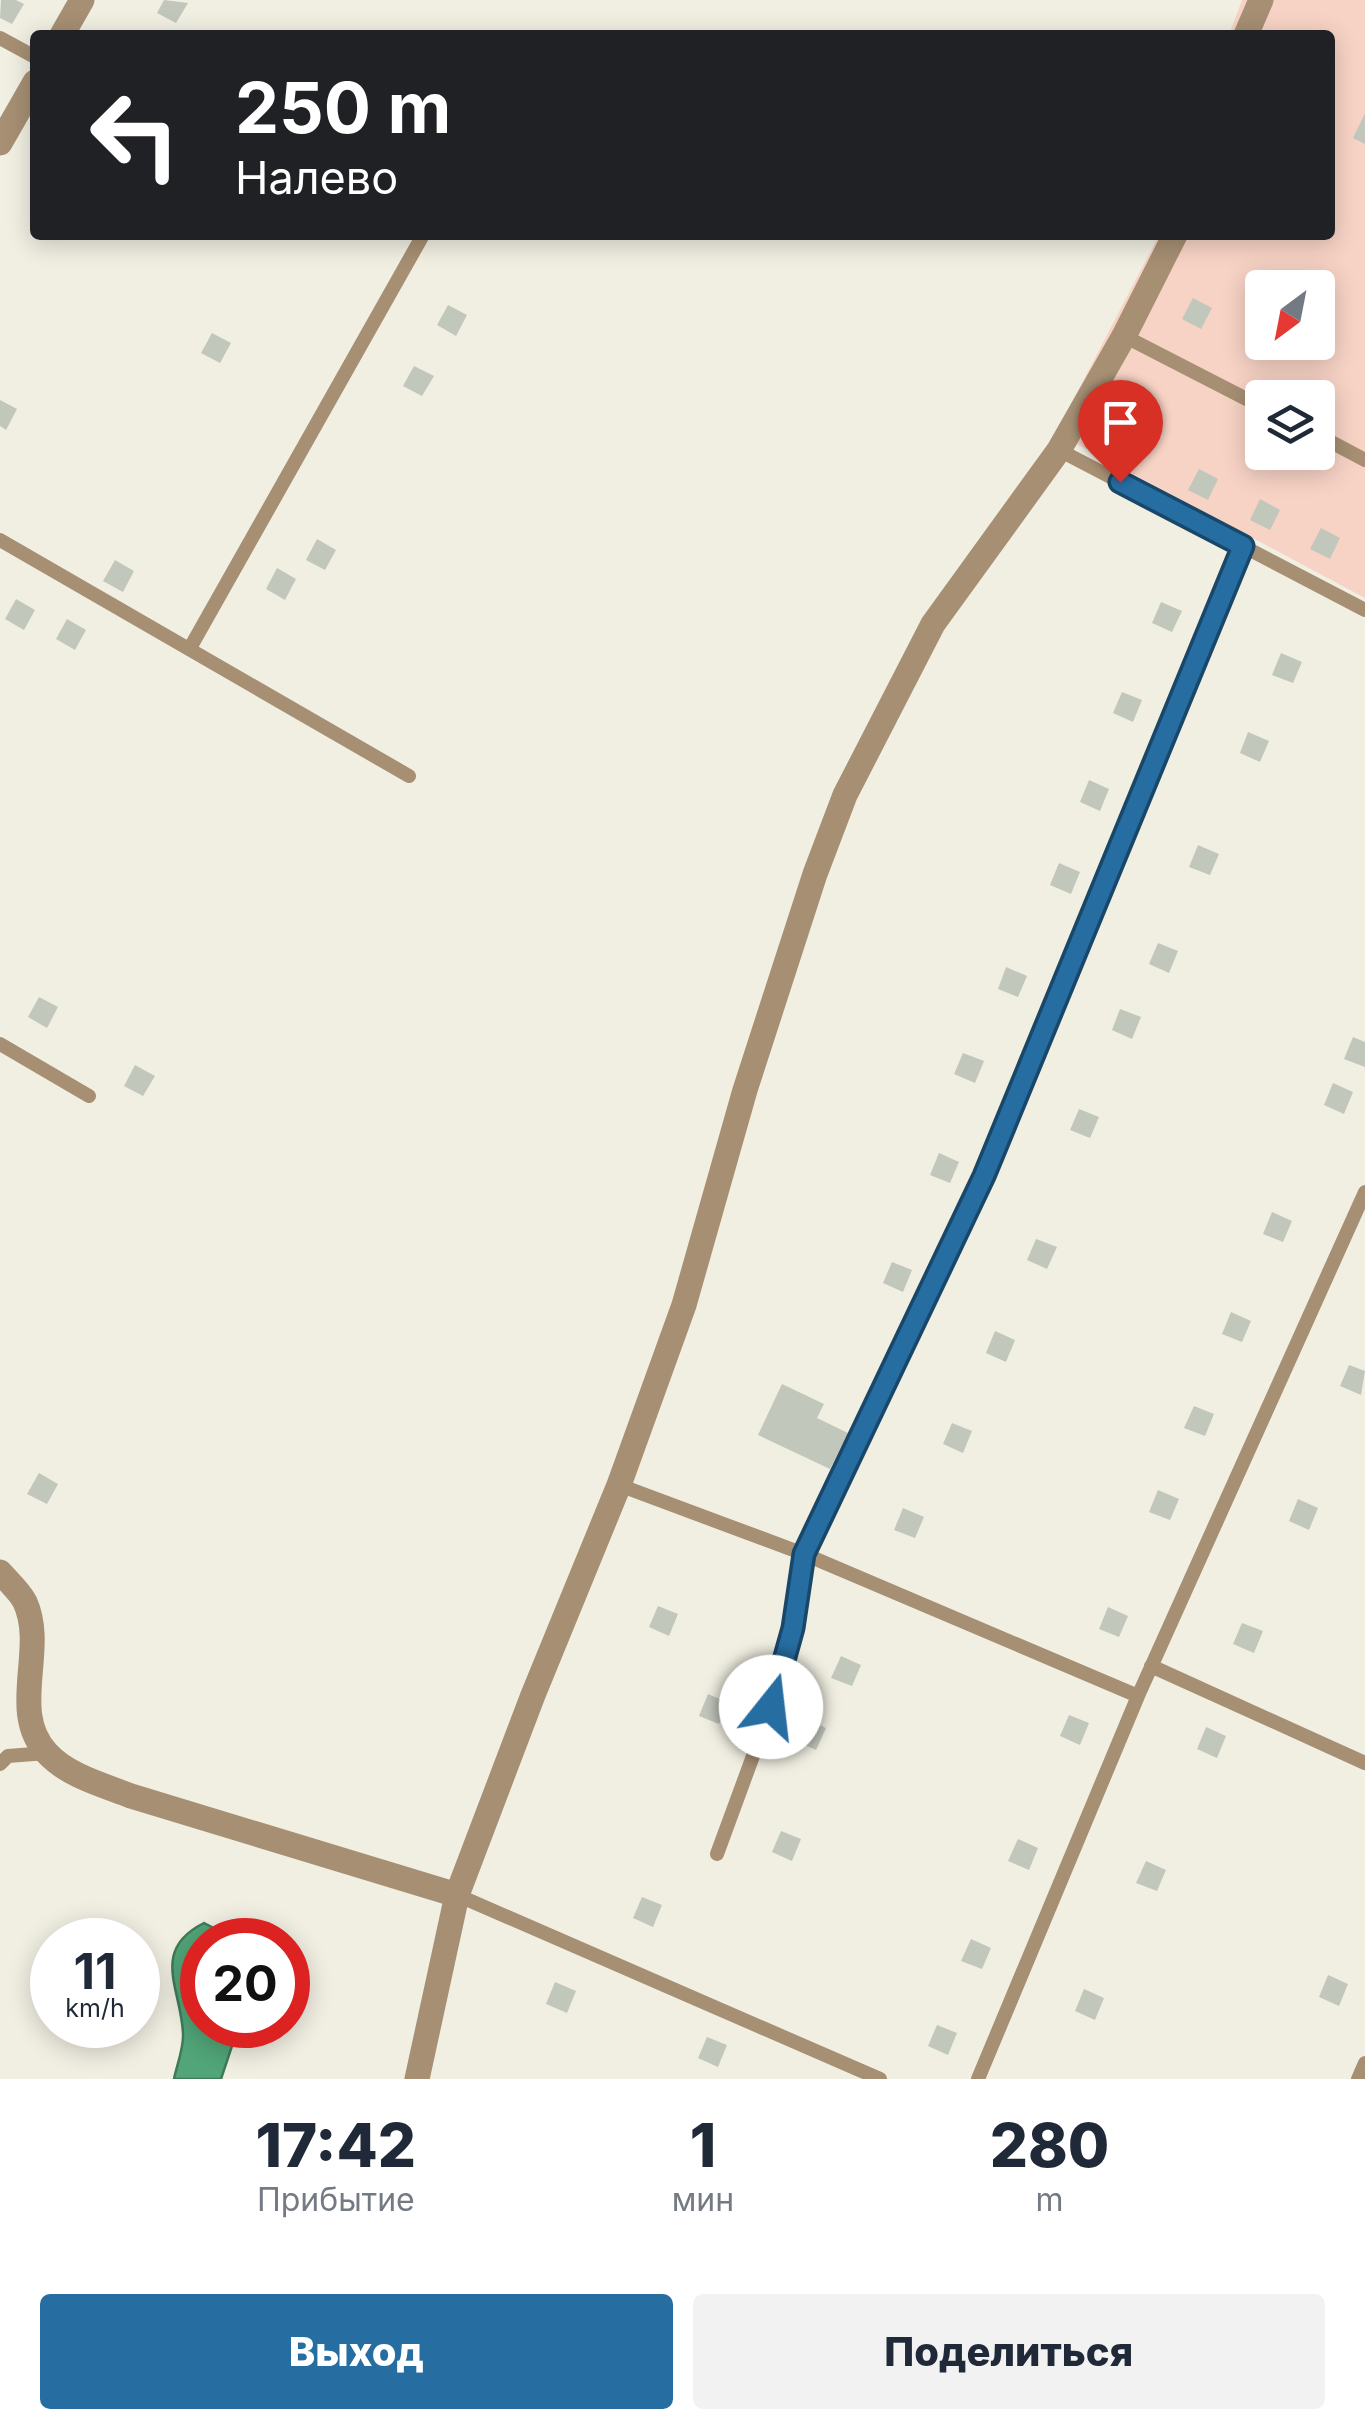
<!DOCTYPE html>
<html lang="ru">
<head>
<meta charset="utf-8">
<style>
  :root { --surface:#fff; --page:#f2f2f3; --text:#1f2937; --muted:#747a83; --accent:#266da1 }
  body { margin:0; font-family:Inter,sans-serif; background:var(--page); color:var(--text); height:100vh; display:flex; flex-direction:column; font-size:38px; white-space:nowrap }
  * { box-sizing:border-box; margin:0 }
  p { font-size:32px; color:var(--muted) }
  .icon { flex:none; width:55px; height:55px; fill:none; stroke:currentColor; stroke-width:2; stroke-linecap:round; stroke-linejoin:round }
  .map { position:relative; height:2079px; overflow:hidden }
  .drawer { display:flex; flex-direction:column; background:var(--surface); flex:1 }
  .drawer>* { flex:none }
  .top-card { position:absolute; left:30px; top:30px; width:1305px; height:210px; border-radius:10px; box-shadow:0 5px 25px #0003; background:#202124; color:#fff; overflow:hidden }
  .needle { width:65px; rotate:212deg }
  .tools { position:absolute; left:1245px; top:270px; display:grid; gap:20px }
  .tools a { display:grid; place-items:center; width:90px; height:90px; border-radius:10px; background:var(--surface); box-shadow:0 5px 25px #0003; font-size:50px }
  .speed { position:absolute; left:30px; top:1918px; display:flex; gap:20px; font-size:50px; font-weight:700; text-align:center }
  .speed>* { display:grid; place-content:center; width:130px; height:130px; border-radius:50%; background:var(--surface); box-shadow:0 5px 25px #0003; line-height:1 }
  .speed small { font-size:25px; font-weight:400 }
  .speed .limit { border:15px solid #d22; background:#fff; color:#111 }
  .pin { position:absolute; display:grid; place-items:center; width:85px; height:85px; color:#fff; margin:-102px -42px; border-radius:50% 50% 50% 0; rotate:-45deg; box-shadow:0 0 10px #0007 }
  .pin .icon { rotate:45deg }
  .me { position:absolute; width:110px; margin:-55px; rotate:16deg; stroke-linejoin:round; filter:drop-shadow(0 0 8px #0008) }
  .turn { display:flex; align-items:center; gap:35px; height:210px; padding:0 40px; font-size:45px }
  .turn .icon { width:130px; height:130px; stroke-width:2.5 }
  .turn b { display:block; font-size:70px; line-height:85px }
  .eta { display:flex; justify-content:space-evenly; align-items:center; height:170px; text-align:center }
  .eta b { font-size:60px; font-weight:800; line-height:70px }
  .primary-button { display:flex; gap:20px; margin-top:auto; padding:20px 40px }
  .primary-button a { flex:1; height:115px; border-radius:10px; background:var(--accent); color:#fff; font-size:40px; font-weight:800; line-height:115px; text-align:center }
  .primary-button a+a { background:var(--page); color:var(--text) }
  .map>svg:first-child { display:block }
  .green { fill:#f7d3c5; fill-rule:evenodd }
  .water { fill:#51a578; stroke:#3f7a59; stroke-width:2.5 }
  .building { fill:#c1c7bb }
  .lines { fill:none; stroke-linecap:round; stroke-linejoin:round }
  .service { stroke:#a68f73; stroke-width:14 }
  .minor { stroke:#a68f73; stroke-width:25 }
  .route-casing { stroke:#194769; stroke-width:25 }
  .route { stroke:#266da1; stroke-width:18 }
</style>
</head>
<body>
<div class="map">
<svg width="1365" height="2079" viewBox="0 0 1365 2079">
  <rect width="100%" height="100%" fill="#f1efe2"/>
  <path class="green" d="M 1242,0 L 1365,0 L 1365,598 L 1056,433 L 1159,235 L 1330,235 L 1330,35 L 1229,35 ZM 1262,288 L 1318,288 L 1318,342 L 1262,342 ZM 1262,398 L 1318,398 L 1318,452 L 1262,452 Z"/>
  <path class="water" d="M 204,1923 L 237,1940 L 202,1940 L 202,2025 L 239,2025 L 221,2079 L 174,2079 C 177,2064 184,2048 183,2033 C 181,1989 150,1950 204,1923 Z"/>
  <path class="building" d="M 1,0 L 16,0 L 24,4 L 12,24 L 0,18 Z
    M 164,0 L 188,3 L 176,23 L 157,13 Z
    M 1365,113 L 1365,144 L 1353,138 Z
    M 1193,298 L 1212,308 L 1201,329 L 1182,319 Z
    M 448,305 L 467,315 L 456,336 L 437,325 Z
    M 212,333 L 231,343 L 220,363 L 201,353 Z
    M 414,366 L 434,376 L 422,396 L 403,386 Z
    M 0,400 L 17,409 L 6,430 L 0,426 Z
    M 1199,469 L 1218,479 L 1208,500 L 1188,490 Z
    M 1260,499 L 1280,510 L 1270,530 L 1250,520 Z
    M 1321,528 L 1340,538 L 1330,559 L 1310,549 Z
    M 317,539 L 336,550 L 325,570 L 306,560 Z
    M 115,560 L 134,571 L 123,592 L 103,581 Z
    M 277,568 L 296,579 L 285,600 L 266,589 Z
    M 16,599 L 35,610 L 24,630 L 5,619 Z
    M 1161,602 L 1182,611 L 1172,632 L 1152,623 Z
    M 67,619 L 86,630 L 75,650 L 56,639 Z
    M 1281,653 L 1302,662 L 1293,683 L 1272,675 Z
    M 1122,692 L 1142,700 L 1133,722 L 1113,713 Z
    M 1248,732 L 1269,741 L 1260,762 L 1240,753 Z
    M 1089,780 L 1109,789 L 1100,811 L 1080,802 Z
    M 1198,845 L 1219,854 L 1210,875 L 1189,867 Z
    M 1059,863 L 1080,872 L 1071,894 L 1050,885 Z
    M 1158,943 L 1178,951 L 1169,973 L 1149,964 Z
    M 1006,967 L 1027,976 L 1018,997 L 998,989 Z
    M 39,997 L 58,1007 L 47,1028 L 28,1017 Z
    M 1120,1009 L 1141,1017 L 1132,1039 L 1112,1030 Z
    M 1353,1037 L 1365,1042 L 1365,1067 L 1344,1059 Z
    M 963,1053 L 984,1061 L 975,1083 L 954,1074 Z
    M 135,1065 L 155,1076 L 143,1096 L 124,1086 Z
    M 1333,1083 L 1353,1092 L 1344,1114 L 1324,1105 Z
    M 1079,1109 L 1099,1117 L 1090,1138 L 1070,1130 Z
    M 939,1153 L 959,1162 L 950,1183 L 930,1175 Z
    M 1272,1212 L 1292,1221 L 1283,1242 L 1263,1234 Z
    M 1036,1239 L 1057,1247 L 1047,1269 L 1027,1260 Z
    M 892,1262 L 912,1270 L 903,1292 L 883,1283 Z
    M 1231,1312 L 1251,1321 L 1242,1342 L 1222,1334 Z
    M 995,1331 L 1015,1340 L 1006,1362 L 986,1353 Z
    M 1349,1365 L 1365,1371 L 1361,1395 L 1340,1386 Z
    M 782,1384 L 824,1404 L 817,1418 L 848,1433 L 830,1469 L 758,1435 Z
    M 1194,1406 L 1214,1414 L 1205,1436 L 1184,1428 Z
    M 952,1423 L 972,1431 L 963,1453 L 943,1444 Z
    M 39,1473 L 58,1484 L 47,1504 L 27,1494 Z
    M 1158,1490 L 1179,1499 L 1170,1520 L 1149,1512 Z
    M 1298,1499 L 1318,1508 L 1309,1530 L 1289,1521 Z
    M 903,1508 L 924,1517 L 915,1538 L 894,1530 Z
    M 658,1606 L 678,1614 L 669,1636 L 649,1627 Z
    M 1108,1607 L 1128,1616 L 1119,1637 L 1099,1629 Z
    M 1242,1623 L 1263,1631 L 1254,1653 L 1233,1644 Z
    M 841,1656 L 861,1665 L 852,1686 L 831,1678 Z
    M 708,1694 L 729,1703 L 719,1724 L 699,1716 Z
    M 1069,1715 L 1089,1723 L 1080,1745 L 1060,1736 Z
    M 805,1719 L 826,1728 L 816,1750 L 796,1741 Z
    M 1206,1727 L 1226,1736 L 1217,1758 L 1197,1749 Z
    M 781,1831 L 801,1839 L 792,1861 L 772,1852 Z
    M 1018,1839 L 1038,1848 L 1029,1870 L 1008,1861 Z
    M 1146,1861 L 1166,1870 L 1157,1891 L 1136,1883 Z
    M 642,1897 L 662,1905 L 653,1927 L 633,1918 Z
    M 971,1939 L 991,1948 L 982,1969 L 961,1961 Z
    M 1328,1975 L 1348,1984 L 1339,2006 L 1319,1997 Z
    M 555,1982 L 576,1991 L 567,2013 L 546,2004 Z
    M 1084,1989 L 1104,1998 L 1095,2020 L 1075,2011 Z
    M 937,2025 L 957,2033 L 948,2055 L 928,2046 Z
    M 707,2037 L 727,2045 L 718,2067 L 698,2058 Z"/>
  <g class="lines">
    <path class="service" d="M 0,38 L 35,57
      M 1124,336 L 1262,407
      M 1318,435 L 1365,460
      M 1059,450 L 1365,610
      M 0,540 L 409,776
      M 190,648 L 423,235
      M 0,1044 L 89,1096
      M 619,1485 L 804,1554 L 1138,1696
      M 1151,1666 L 1365,1763
      M 0,1764 L 8,1756 L 47,1753
      M 717,1854 L 771,1707 L 793,1628 L 804,1554 L 984,1176 L 1243,546
      M 457,1895 L 880,2079
      M 978,2079 L 1138,1696 L 1365,1192
      M 1358,2079 L 1365,2063"/>
    <path class="minor" d="M 62,35 L 82,0
      M 1246,35 L 1261,0
      M 0,143 L 35,82
      M 0,1572 C 8,1581 20,1592 25,1602 C 47,1650 8,1711 47,1753 C 68,1776 103,1785 131,1796 L 457,1895
      M 417,2079 L 457,1895 L 533,1695 L 619,1485 L 684,1305 L 745,1090 L 815,874 L 845,795 L 933,624 L 1059,450 L 1124,336 L 1175,235"/>
  </g>
  <g class="lines">
    <g class="route-casing">
      <path id="route" d="M 771,1707 L 793,1628 L 804,1554 L 984,1176 L 1243,546 L 1120,482"/>
    </g>
    <use href="#route" class="route"/>
  </g>
</svg>
<div class="tools">
<a><svg class="needle" viewBox="-14 -14 28 28"><path d="M0-13l5 13h-10z" fill="#e53935"/><path d="M0 13l5-13h-10z" fill="#747a83"/></svg></a>
<a><svg class="icon" aria-label="layers" viewBox="0 0 24 24"><path d="M12 4l9 5-9 5-9-5zM3 14l9 5 9-5"/></svg></a>
</div>
<div class="speed"><div>11<small>km/h</small></div><div class="limit">20</div></div>
<div class="pin" style="left:1120px;top:482px;background:#d93025"><svg class="icon" aria-label="arrive" viewBox="0 0 24 24"><path d="M6 21V4h12l-3 4 3 4H6"/></svg></div>
<svg class="me" style="left:771px;top:1707px" viewBox="-20 -20 40 40"><circle r="19" fill="#fff"/><path d="M0-13L10 11 0 6-10 11z" fill="#266da1"/></svg>
<div class="top-card">
<div class="turn"><svg class="icon" aria-label="left" viewBox="0 0 24 24"><path d="M17 20v-9H6M10 6l-5 5 5 5"/></svg><div><b>250 m</b>Налево</div></div>
</div>
</div>
<section class="drawer">
<div class="eta">
<div><b>17:42</b><p>Прибытие</p></div>
<div><b>1</b><p>мин</p></div>
<div><b>280</b><p>m</p></div>
</div>
<div class="primary-button"><a>Выход</a><a>Поделиться</a></div>
</section>
</body>
</html>
